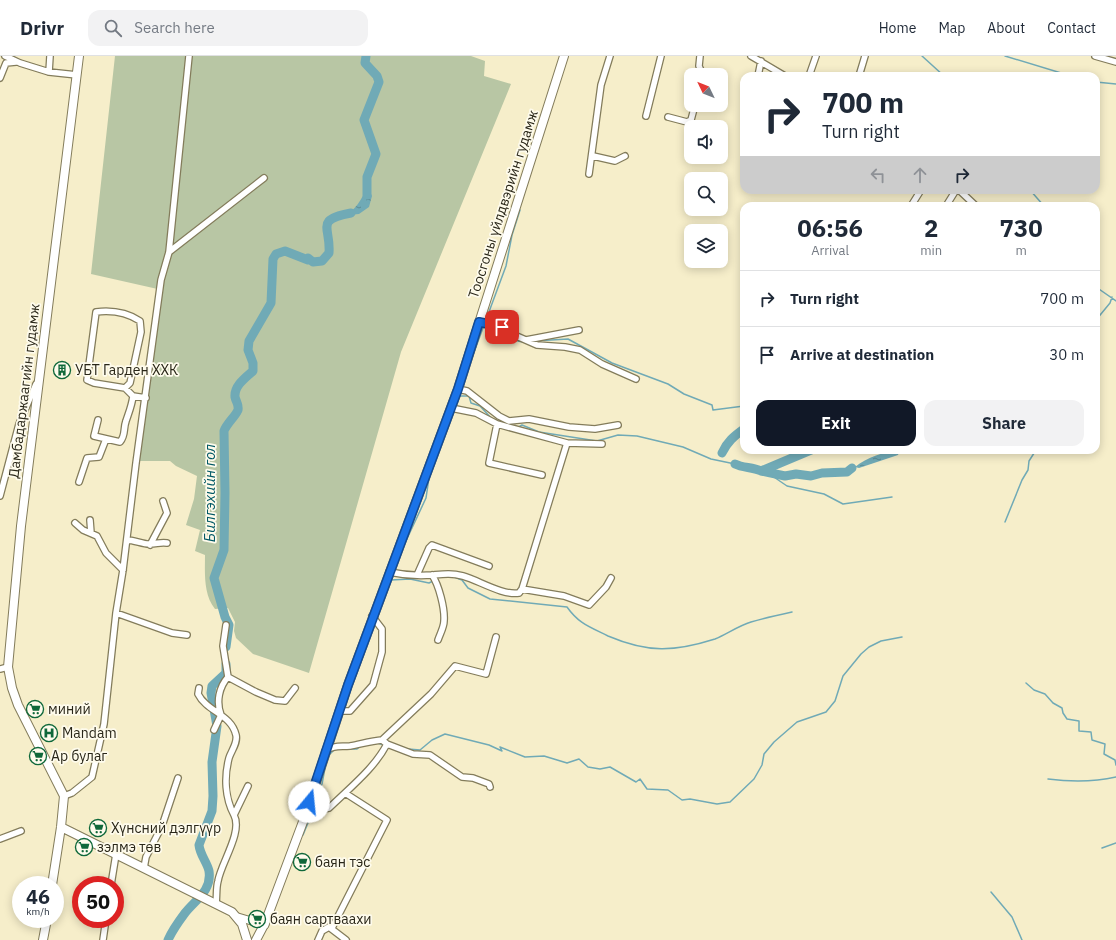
<!DOCTYPE html>
<html lang="en">
<head>
<meta charset="utf-8">
<style>
  :root { --surface:#fff; --page:#f2f2f3; --text:#1f2937; --muted:#747a83; --line:#e0e1e3; --accent:#111827 }
  body { margin:0; font-family:"IBM Plex Sans",sans-serif; background:var(--page); color:var(--text); height:100vh; display:flex; flex-direction:column; font-size:15px; white-space:nowrap }
  * { box-sizing:border-box; margin:0 }
  p { font-size:13px; color:var(--muted) }
  .icon { flex:none; width:22px; height:22px; fill:none; stroke:currentColor; stroke-width:2; stroke-linecap:round; stroke-linejoin:round }
  .map { position:relative; flex:1; overflow:hidden }
  .details { position:absolute; left:740px; top:146px; width:360px; height:252px; display:flex; flex-direction:column; background:var(--surface); border-radius:12px; box-shadow:0 2px 10px #0003 }
  .details>* { flex:none }
  .banner { position:absolute; left:740px; top:16px; width:360px; height:122px; border-radius:12px; box-shadow:0 2px 10px #0003; background:#fff; color:var(--text); overflow:hidden }
  .needle { width:26px; rotate:313deg }
  .tools { position:absolute; left:684px; top:12px; display:grid; gap:8px }
  .tools a { display:grid; place-items:center; width:44px; height:44px; border-radius:8px; background:var(--surface); box-shadow:0 2px 10px #0003; font-size:20px }
  .speed { position:absolute; left:12px; top:820px; display:flex; gap:8px; font-size:20px; font-weight:700; text-align:center }
  .speed>* { display:grid; place-content:center; width:52px; height:52px; border-radius:50%; background:var(--surface); box-shadow:0 2px 10px #0003; line-height:1 }
  .speed small { font-size:10px; font-weight:400 }
  .speed .limit { border:6px solid #d22; background:#fff; color:#111 }
  .pin { position:absolute; display:grid; place-items:center; width:34px; height:34px; color:#fff; margin:-17px; border-radius:8px; box-shadow:0 2px 6px #0006 }
  .me { position:absolute; width:44px; margin:-22px; rotate:17deg; stroke-linejoin:round; filter:drop-shadow(0 0 3px #0008) }
  .turn { display:flex; align-items:center; gap:14px; height:84px; padding:0 16px; font-size:18px }
  .turn .icon { width:52px; height:52px; stroke-width:2.5 }
  .turn b { display:block; font-size:28px; line-height:34px }
  .lanes { display:flex; align-items:center; height:38px; padding:0 16px; background:#0003; justify-content:center; gap:20px; direction:ltr }
  .lanes .off { opacity:.35 }
  .eta { display:flex; justify-content:space-evenly; align-items:center; height:68px; text-align:center }
  .eta b { font-size:24px; font-weight:700; line-height:28px }
  .primary-button { display:flex; gap:8px; margin-top:auto; padding:8px 16px }
  .primary-button a { flex:1; height:46px; border-radius:12px; background:var(--accent); color:#fff; font-size:16px; font-weight:700; line-height:46px; text-align:center }
  .primary-button a+a { background:var(--page); color:var(--text) }
  ul { padding:0; list-style:none }
  li { display:flex; align-items:center; gap:12px; height:56px; padding:0 16px; border-top:1px solid var(--line) }
  li div { flex:1 }
  li b { display:block; font-size:15px }
  li em { font-style:normal }
  header { display:flex; align-items:center; gap:24px; box-sizing:border-box; height:56px; padding:0 20px; background:var(--surface); border-bottom:1px solid var(--line) }
  header strong { font-size:19px }
  nav { display:flex; gap:22px; margin-inline-start:auto; font-size:14px }
  .search { width:280px; height:36px; background:var(--page); display:flex; align-items:center; gap:10px; box-sizing:border-box; padding:0 14px; border-radius:12px; color:var(--muted); font-size:15px }
  .map>svg:first-child { display:block }
  .green { fill:#b8c6a4 }
  .water { fill:url(#water-ripples) }
  .lines { fill:none; stroke-linecap:round; stroke-linejoin:round }
  .stream { stroke:#70aab6; stroke-width:1.5 }
  .river { stroke:#70aab6; stroke-width:9 }
  .minor-casing { stroke:#837c5b; stroke-width:8 }
  .tertiary-casing { stroke:#837c5b; stroke-width:9 }
  .secondary-casing { stroke:#837c5b; stroke-width:10 }
  .minor { stroke:#fff; stroke-width:5.5 }
  .tertiary { stroke:#fff; stroke-width:7 }
  .secondary { stroke:#fff; stroke-width:8 }
  .route-casing { stroke:#114b97; stroke-width:10 }
  .route { stroke:#1a73e8; stroke-width:7 }
  .labels { text-anchor:middle; stroke-width:3.5; stroke-linejoin:round; paint-order:stroke }
  .street-label { font-size:14px; fill:#292618; stroke:#fefbec }
  .poi-label { font-size:14px; fill:#292618; stroke:#fefbec; text-anchor:start }
  .water-label { font-size:15px; font-style:italic; fill:#005865; stroke:#fefbec }
</style>
</head>
<body>
<header>
<strong>Drivr</strong>
<div class="search"><svg class="icon" aria-label="search" viewBox="0 0 24 24"><circle cx="10" cy="10" r="6"/><path d="M15 15l6 6"/></svg>Search here</div>
<nav><a>Home</a><a>Map</a><a>About</a><a>Contact</a></nav>
</header>
<div class="map">
<svg width="1116" height="884" viewBox="0 0 1116 884">
  <defs>
    <pattern id="water-ripples" width="26" height="14" patternUnits="userSpaceOnUse"><rect width="26" height="14" fill="#70aab6"/><path d="M2 4q2-2 4 0t4 0M15 11q2-2 4 0t4 0" fill="none" stroke="#5c8a93"/></pattern>
  </defs>
  <rect width="100%" height="100%" fill="#f6eeca"/>
  <path class="green" d="M 115,0 L 471,0 L 485,5 L 484,20 L 511,28 L 401,296 L 309,617 L 253,598 L 236,582 L 234,575 L 235,566 L 228,552 L 215,553 C 203,538 205,516 205,499 L 195,495 L 200,474 L 186,469 L 194,443 L 197,420 L 176,410 L 170,405 L 135,405 L 162,234 L 91,218 Z"/>
  <path class="water" d="M 366,127 L 372,140 L 369,151 L 359,158 L 339,160 L 339,159 C 342,158 346,158 349,157 C 357,152 367,136 366,127 Z
    M 900,394 L 898,399 L 859,412 L 855,411 C 867,401 884,396 900,394 Z"/>
  <g class="lines">
    <path class="stream" d="M 922,0 L 944,20
      M 1005,0 L 1071,20
      M 1096,26 L 1116,28
      M 1030,134 L 1044,150
      M 1096,231 L 1116,245
      M 1096,264 L 1110,247 L 1112,241
      M 492,271 C 503,276 513,286 524,286
      M 534,285 L 568,283 L 612,307 L 668,328 L 684,338 L 712,349 L 713,354 L 744,350
      M 470,307 L 506,210 L 512,179 L 520,154
      M 459,340 L 469,340 L 471,347 L 480,350 L 492,363
      M 517,372 L 522,369 L 539,376 L 584,383 L 597,385 L 618,379 L 637,380 L 683,391 L 711,403 L 735,408
      M 768,417 L 787,430 L 824,438 L 843,448 L 892,441
      M 1005,466 L 1022,424 L 1028,414 L 1029,405 L 1036,394
      M 405,487 L 426,442 L 429,422
      M 454,521 L 462,524 L 468,532 L 490,543 L 567,551 C 579,568 590,571 608,580 C 648,597 674,596 715,583 C 727,578 738,570 751,566 C 764,562 778,559 792,556
      M 391,524 L 410,523 L 429,527 L 433,525
      M 1026,627 L 1034,634 L 1045,638 L 1053,647 L 1062,652 L 1063,657 L 1067,663 L 1079,665 L 1079,675 L 1091,676 L 1092,684 L 1105,688 L 1104,698 L 1115,704 L 1116,709
      M 348,640 L 364,597
      M 377,687 L 384,689
      M 408,693 L 420,694 L 432,684 L 445,678 L 489,689 L 502,695 L 500,691 L 525,701 L 544,700 L 567,707 L 579,703 L 588,711 L 600,713 L 610,711 L 636,726 L 640,723 L 647,733 L 668,734 L 682,744 L 690,743 L 717,748 L 730,746 L 754,723 L 762,709 L 764,698 L 774,686 L 797,666 L 826,656 L 835,645 L 843,620 L 861,598 L 869,591 L 881,585 L 902,581
      M 328,700 L 335,693 L 357,693 L 361,690
      M 1048,723 C 1071,726 1094,726 1116,721
      M 311,756 L 314,743 L 322,728 L 325,712
      M 303,779 L 310,762
      M 1102,792 L 1116,787
      M 991,836 L 1012,861 L 1022,884"/>
    <path class="river" d="M 366,0 L 365,7 L 377,20 L 379,26 L 364,64 L 376,98 L 367,121 L 367,139
      M 722,397 C 727,386 734,380 744,373
      M 735,408 C 743,412 752,411 761,415 L 811,394
      M 761,415 L 785,420 L 796,418 L 811,420 L 822,417 L 847,416 L 852,412
      M 226,591 L 229,569 L 225,561 L 214,522 L 224,494 L 225,437 L 224,375 C 227,367 235,361 238,354 C 239,348 236,346 235,341 C 234,330 245,322 253,315 L 253,307 L 248,294 L 249,285 L 271,247 L 273,203 L 276,198 L 285,195 L 308,204 L 308,202 L 313,206 L 322,205 L 329,197 C 331,171 314,164 351,157
      M 168,884 C 172,875 179,865 185,857 C 195,844 212,835 209,815 C 207,806 200,799 199,789 L 212,755 L 213,740 L 212,706 L 217,670 L 211,637 L 212,630 L 226,617 L 226,608"/>
    <g class="minor-casing">
      <path id="minor" d="M 5,0 L 20,7 L 49,16
        M 50,0 L 49,16 L 77,19
        M 700,0 L 699,10 L 703,19
        M 751,0 L 785,20
        M 1095,0 L 1116,6
        M 758,20 L 761,5
        M 809,20 L 816,0
        M 859,20 L 865,0
        M 0,22 L 6,7 L 16,6
        M 646,60 L 661,0
        M 668,61 L 687,66 L 691,64 L 695,49
        M 593,100 L 615,105 L 625,100
        M 589,118 L 601,29 L 610,0
        M 959,134 L 976,150
        M 911,150 L 921,134
        M 946,150 L 956,134
        M 169,196 L 264,122
        M 479,265 L 502,271 L 512,278 L 537,289 L 565,291 L 580,294 L 602,308 L 636,323
        M 526,284 L 579,274
        M 125,332 L 130,327 L 141,276 L 140,265 C 126,256 112,254 96,256 L 87,324 L 94,327 L 125,332 L 133,340 L 146,342
        M 458,333 L 467,335 L 499,360 L 509,365 L 529,363 L 569,371 L 595,373 L 618,369
        M 451,352 L 476,357 L 497,368 L 567,387
        M 98,364 L 94,380 L 120,386 C 126,379 123,373 126,365 C 129,356 132,349 133,340
        M 497,368 L 489,407 L 542,419
        M 79,426 L 87,402 L 99,401 L 106,383
        M 0,440 L 19,368 L 36,328
        M 90,464 L 91,477
        M 75,467 L 83,474 L 97,480 L 106,497 L 123,514
        M 127,484 C 134,484 145,489 150,488 C 157,488 160,486 167,487
        M 150,489 L 167,457 L 163,445
        M 389,516 C 403,519 418,520 432,519 C 444,518 451,517 463,520 C 478,524 503,540 519,537 L 522,533 L 567,387 L 602,388
        M 417,519 L 429,492 L 432,489 L 489,510
        M 432,519 C 439,529 445,553 444,565 C 444,571 440,578 438,584
        M 522,533 L 564,540 L 589,549 L 606,531 L 611,522
        M 116,557 L 172,577 L 187,579
        M 0,613 L 8,611
        M 228,621 L 256,636 L 275,644 L 285,645 L 295,632
        M 199,632 L 198,638 C 207,656 231,658 236,679 C 238,687 231,695 229,702 C 224,721 225,742 234,759
        M 339,655 L 350,655 L 373,629 L 382,596 L 382,573 L 372,560
        M 214,674 L 221,659 C 216,646 219,631 228,621 L 223,590 L 226,569
        M 382,684 L 431,638 L 455,610 L 486,618 L 496,581
        M 325,695 C 334,689 340,691 350,690 C 361,688 371,685 382,684 L 387,688 L 413,698 L 430,699 L 462,721 L 473,722 L 489,728 L 490,731
        M 345,737 C 361,722 377,707 387,688
        M 64,740 L 72,737 L 92,721 L 104,668 L 116,557 L 123,514 L 136,407 L 161,224 L 169,196 L 189,0
        M 305,763 L 319,754 L 329,752 L 345,737 L 387,764 L 332,872
        M 0,783 L 21,775
        M 144,812 L 146,801 L 162,770 L 178,722
        M 111,829 L 116,798
        M 216,847 C 217,840 216,832 218,825 C 221,807 243,776 234,759 L 248,730
        M 103,884 L 106,863
        M 318,884 L 322,875 L 329,871 L 346,884"/>
    </g>
    <g class="tertiary-casing">
      <path id="tertiary" d="M 238,861 L 265,869"/>
    </g>
    <g class="secondary-casing">
      <path id="secondary" d="M 61,771 L 232,856 L 242,868 L 247,884
        M 52,829 L 61,771 L 64,740 L 18,649 L 12,632 L 8,611 L 21,470 L 79,0
        M 43,884 L 47,863
        M 256,884 L 265,867 L 304,763 L 348,629 L 458,333 L 564,0"/>
    </g>
    <use href="#minor" class="minor"/>
    <use href="#tertiary" class="tertiary"/>
    <use href="#secondary" class="secondary"/>
  </g>
  <g class="lines">
    <g class="route-casing">
      <path id="route" d="M 309,746 L 348,629 L 458,333 L 479,266 L 502,271"/>
    </g>
    <use href="#route" class="route"/>
  </g>
  <defs>
    <g id="building-ring" transform="scale(0.9)"><circle r="9.5" fill="#fefbec" stroke="#0f683a" stroke-width="1.5"/><path d="M-4-6H4V6H1V3H-1V6H-4ZM-2.5-4.3h1.7v1.8h-1.7ZM.8-4.3h1.7v1.8H.8ZM-2.5-1h1.7V.8h-1.7ZM.8-1h1.7V.8H.8Z" fill="#0f683a"/></g>
    <g id="supermarket-ring" transform="scale(0.9)"><circle r="9.5" fill="#fefbec" stroke="#0f683a" stroke-width="1.5"/><path d="M-6-5.5h2.5l.6 2H6L4.5 2H-2.5L-4.4-4H-6ZM-1.5 3.2a1.3 1.3 0 1 0 .1 0ZM3 3.2a1.3 1.3 0 1 0 .1 0Z" fill="#0f683a"/></g>
    <g id="hospital-ring" transform="scale(0.9)"><circle r="9.5" fill="#fefbec" stroke="#0f683a" stroke-width="1.5"/><path d="M-5-5h3v3.5h4V-5h3V5h-3V1.5h-4V5h-3Z" fill="#0f683a"/></g>
  </defs>
  <g fill-rule="evenodd">
    <use href="#building-ring" x="62" y="314"/>
    <use href="#supermarket-ring" x="35" y="653"/>
    <use href="#hospital-ring" x="49" y="677"/>
    <use href="#supermarket-ring" x="38" y="700"/>
    <use href="#supermarket-ring" x="98" y="772"/>
    <use href="#supermarket-ring" x="84" y="791"/>
    <use href="#supermarket-ring" x="302" y="806"/>
    <use href="#supermarket-ring" x="257" y="863"/>
  </g>
  <g class="labels">
    <g class="street-label">
      <text transform="translate(503 148) rotate(-72)" y="5">Тоосгоны үйлдвэрийн гудамж</text>
      <text transform="translate(24 335) rotate(-83)" y="5">Дамбадаржаагийн гудамж</text>
    </g>
    <g class="poi-label">
      <text x="75" y="319">УБТ Гарден ХХК</text>
      <text x="48" y="658">миний</text>
      <text x="62" y="682">Mandam</text>
      <text x="51" y="705">Ар булаг</text>
      <text x="111" y="777">Хүнсний дэлгүүр</text>
      <text x="97" y="796">зэлмэ төв</text>
      <text x="315" y="811">баян тэс</text>
      <text x="270" y="868">баян сартваахи</text>
    </g>
    <g class="water-label">
      <text transform="translate(210 437) rotate(-90)" y="5">Билгэхийн гол</text>
    </g>
  </g>
</svg>
<div class="tools">
<a><svg class="needle" viewBox="-14 -14 28 28"><path d="M0-13l5 13h-10z" fill="#e53935"/><path d="M0 13l5-13h-10z" fill="#747a83"/></svg></a>
<a><svg class="icon" aria-label="sound" viewBox="0 0 24 24"><path d="M4 9h4l5-4v14l-5-4H4zM17 9q2 3 0 6"/></svg></a>
<a><svg class="icon" aria-label="search" viewBox="0 0 24 24"><circle cx="10" cy="10" r="6"/><path d="M15 15l6 6"/></svg></a>
<a><svg class="icon" aria-label="layers" viewBox="0 0 24 24"><path d="M12 4l9 5-9 5-9-5zM3 14l9 5 9-5"/></svg></a>
</div>
<div class="speed"><div>46<small>km/h</small></div><div class="limit">50</div></div>
<div class="pin" style="left:502px;top:271px;background:#d93025"><svg class="icon" aria-label="arrive" viewBox="0 0 24 24"><path d="M6 21V4h12l-3 4 3 4H6"/></svg></div>
<svg class="me" style="left:309px;top:746px" viewBox="-20 -20 40 40"><circle r="19" fill="#fff"/><path d="M0-13L10 11 0 6-10 11z" fill="#1a73e8"/></svg>
<div class="banner">
<div class="turn"><svg class="icon" aria-label="right" viewBox="0 0 24 24"><path d="M7 20v-9h11M14 6l5 5-5 5"/></svg><div><b>700 m</b>Turn right</div></div>
<div class="lanes"><svg class="icon off" aria-label="left" viewBox="0 0 24 24"><path d="M17 20v-9H6M10 6l-5 5 5 5"/></svg><svg class="icon off" aria-label="ahead" viewBox="0 0 24 24"><path d="M12 20V5M6 11l6-6 6 6"/></svg><svg class="icon" aria-label="right" viewBox="0 0 24 24"><path d="M7 20v-9h11M14 6l5 5-5 5"/></svg></div>
</div>
<section class="details">
<div class="eta">
<div><b>06:56</b><p>Arrival</p></div>
<div><b>2</b><p>min</p></div>
<div><b>730</b><p>m</p></div>
</div>
<ul>
<li><svg class="icon" aria-label="right" viewBox="0 0 24 24"><path d="M7 20v-9h11M14 6l5 5-5 5"/></svg><div><b>Turn right</b></div><em>700 m</em></li>
<li><svg class="icon" aria-label="arrive" viewBox="0 0 24 24"><path d="M6 21V4h12l-3 4 3 4H6"/></svg><div><b>Arrive at destination</b></div><em>30 m</em></li>
</ul>
<div class="primary-button"><a>Exit</a><a>Share</a></div>
</section>
</div>
</body>
</html>
